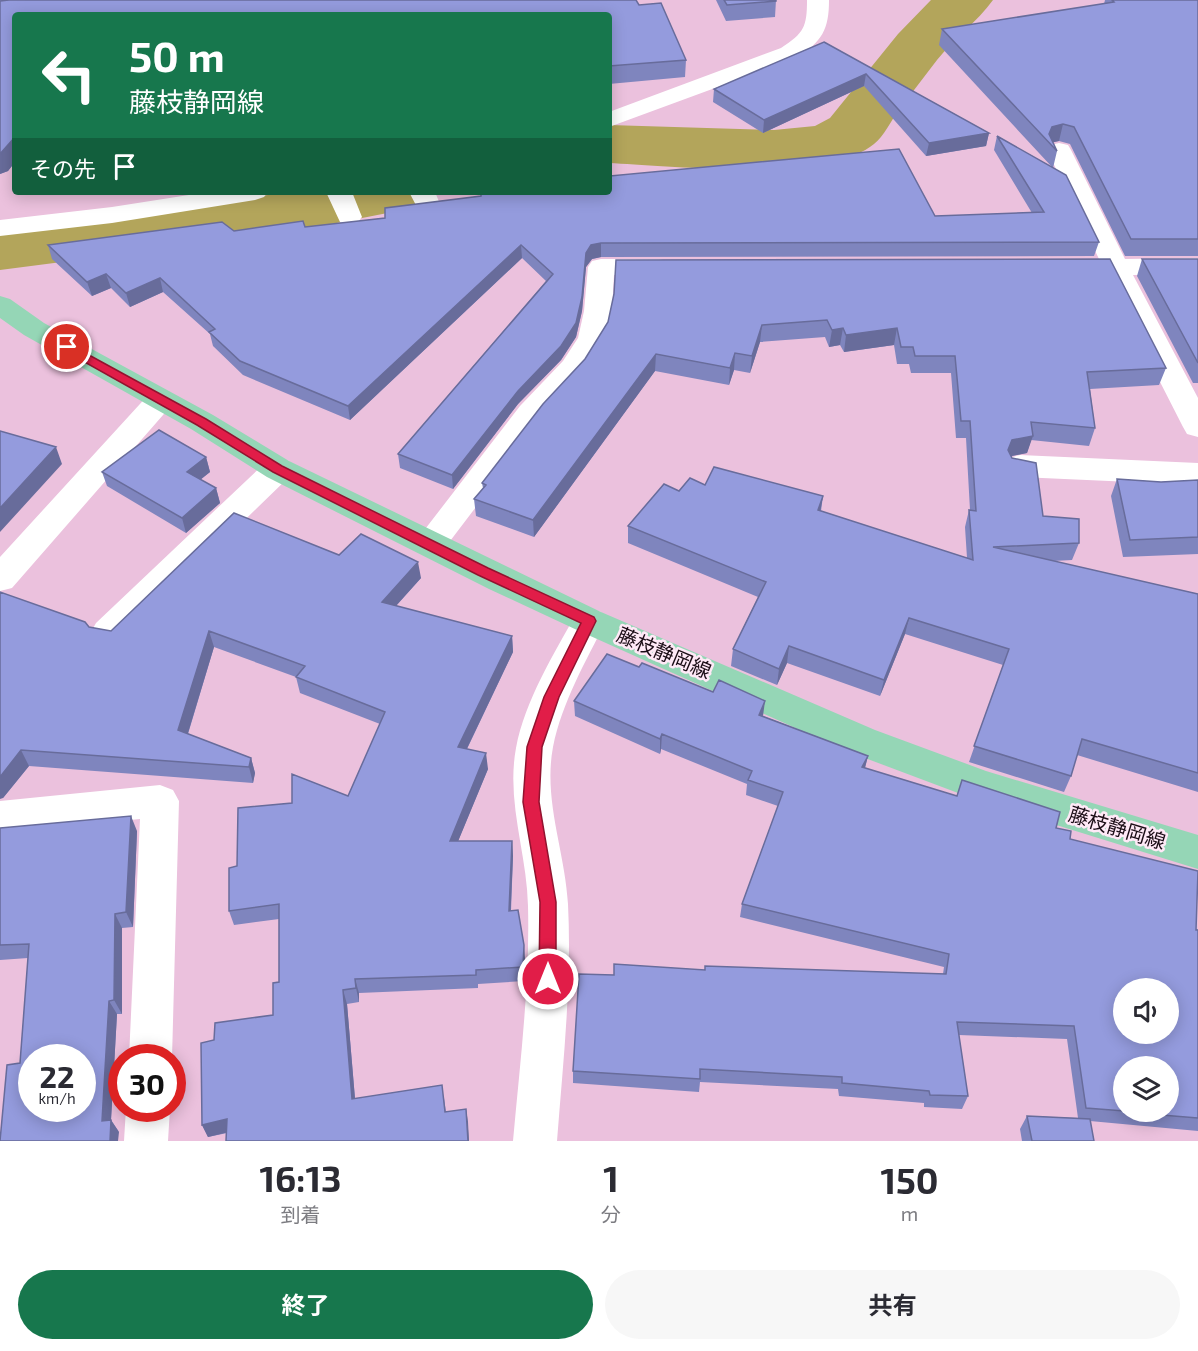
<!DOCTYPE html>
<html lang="ja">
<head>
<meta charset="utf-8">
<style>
  :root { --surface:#fff; --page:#f7f7f7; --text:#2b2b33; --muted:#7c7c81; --accent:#17774d }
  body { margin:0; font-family:"Exo 2","Noto Sans JP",sans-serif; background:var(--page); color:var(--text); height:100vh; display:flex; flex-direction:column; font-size:22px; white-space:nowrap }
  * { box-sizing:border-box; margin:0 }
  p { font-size:20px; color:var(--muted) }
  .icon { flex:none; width:33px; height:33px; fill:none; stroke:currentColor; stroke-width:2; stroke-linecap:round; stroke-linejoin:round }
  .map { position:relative; height:1141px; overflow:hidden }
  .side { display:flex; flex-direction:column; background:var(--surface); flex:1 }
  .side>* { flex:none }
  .banner { position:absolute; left:12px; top:12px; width:600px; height:183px; border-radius:6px; box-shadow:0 3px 15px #0003; background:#17774d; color:#fff; overflow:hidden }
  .buttons { position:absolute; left:1113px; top:978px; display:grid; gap:12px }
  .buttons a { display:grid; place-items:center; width:66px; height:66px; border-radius:50%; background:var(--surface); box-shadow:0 3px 15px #0003; font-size:30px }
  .speed { position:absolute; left:18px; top:1044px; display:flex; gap:12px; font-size:30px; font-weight:700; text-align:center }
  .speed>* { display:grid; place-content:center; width:78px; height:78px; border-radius:50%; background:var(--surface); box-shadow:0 3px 15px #0003; line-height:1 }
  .speed small { font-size:15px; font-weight:400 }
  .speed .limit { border:9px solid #d22; background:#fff; color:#111 }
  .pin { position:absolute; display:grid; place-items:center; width:51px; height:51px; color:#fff; margin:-26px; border:3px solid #fff; border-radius:50%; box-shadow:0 2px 6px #0007 }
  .me { position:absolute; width:66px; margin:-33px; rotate:0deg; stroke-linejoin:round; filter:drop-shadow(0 0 4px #0008) }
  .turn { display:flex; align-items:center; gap:21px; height:126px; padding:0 18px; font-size:27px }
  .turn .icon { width:78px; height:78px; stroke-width:2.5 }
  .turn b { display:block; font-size:42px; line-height:51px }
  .then { display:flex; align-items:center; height:57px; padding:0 18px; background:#0003; gap:12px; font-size:22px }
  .eta { display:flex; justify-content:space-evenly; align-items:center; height:102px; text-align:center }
  .eta b { font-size:36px; font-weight:700; line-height:42px }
  .action { display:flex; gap:12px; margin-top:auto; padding:12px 18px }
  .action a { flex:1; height:69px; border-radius:36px; background:var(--accent); color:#fff; font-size:24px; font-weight:700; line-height:69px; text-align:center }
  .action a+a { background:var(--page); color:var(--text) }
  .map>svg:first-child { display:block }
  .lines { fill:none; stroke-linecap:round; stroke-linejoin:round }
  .river { fill:#b3a55b; fill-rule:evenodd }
  .minor { fill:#fff; fill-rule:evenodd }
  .major { fill:#95d6b6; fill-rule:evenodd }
  .wall { fill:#7f85be }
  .shaded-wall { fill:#686c9b }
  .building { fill:#949bdd; stroke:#686c9b; stroke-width:1.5; fill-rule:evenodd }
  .route { fill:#e11d48; stroke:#92132f; stroke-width:1.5 }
  .labels { text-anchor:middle; stroke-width:5; stroke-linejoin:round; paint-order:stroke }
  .street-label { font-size:20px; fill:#1a0c15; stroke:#ffe9f7 }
</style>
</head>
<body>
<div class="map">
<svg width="1198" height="1141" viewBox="0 0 1198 1141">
  <rect width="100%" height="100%" fill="#ebc1dd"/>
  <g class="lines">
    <path class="river" d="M 931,0 L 993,0 C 977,22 954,39 937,60 C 924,77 911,94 898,111 C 891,121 884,136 874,144 C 829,182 668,166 609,163 L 609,125 L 774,130 L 815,126 L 830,118 L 898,34 Z
      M 292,192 L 433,192 L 423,206 L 286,233 L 0,270 L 0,228 Z"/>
    <path class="minor" d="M 807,0 L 829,0 C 829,30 822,41 797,58 L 609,127 L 609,112 L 781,48 C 804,33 807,27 807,0 Z
      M 1059,143 L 1068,145 L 1071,150 L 1125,259 L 1198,258 L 1198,274 L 1133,275 L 1198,398 L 1198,437 L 1187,434 L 1183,427 L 1106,276 L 1071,276 L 1062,274 L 1058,268 L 1062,262 L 1099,259 L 1047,150 L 1050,145 Z
      M 208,192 L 268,192 L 264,197 L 255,200 L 112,223 L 0,236 L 0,220 L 112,207 Z
      M 326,192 L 352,192 L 362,217 L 358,222 L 349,225 L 340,222 Z
      M 409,192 L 435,192 L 440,204 L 436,209 L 427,212 L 418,209 Z
      M 601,259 L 659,259 L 668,261 L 672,267 L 668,273 L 659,275 L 614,275 L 612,311 L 606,338 L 583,375 L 542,420 L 441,553 L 430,557 L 419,553 L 414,545 L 419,537 L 520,406 L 563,361 L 578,338 L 584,311 L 588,267 L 592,261 Z
      M 160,390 L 170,393 L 175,400 L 170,407 L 12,588 L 0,591 L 0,557 L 150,393 Z
      M 1020,455 L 1198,463 L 1198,485 L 1020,477 L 1009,474 L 1005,466 L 1009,458 Z
      M 278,458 L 289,461 L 293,469 L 289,477 L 120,641 L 108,645 L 96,641 L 91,632 L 96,623 L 267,461 Z
      M 589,608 L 601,612 L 606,621 C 586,661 562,702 553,747 C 543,800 565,851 568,904 C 572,983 563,1063 557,1141 L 513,1141 C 520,1063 530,984 528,906 C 527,853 506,802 516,748 C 525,700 554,654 577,612 Z
      M 160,785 L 173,790 L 179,801 L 172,1058 L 129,1058 L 140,819 L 0,833 L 0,801 Z
      M 126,1108 L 170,1108 L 168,1141 L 124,1141 Z"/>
    <path class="major" d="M 0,296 L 10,299 L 44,323 L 213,415 L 289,461 L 601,612 L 875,730 L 986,771 L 1198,835 L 1198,869 L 982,802 L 849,752 L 577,630 L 489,589 L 267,477 L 191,429 L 24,335 L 0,318 Z"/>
  </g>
  <path class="wall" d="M 0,0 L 639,5 L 686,60 L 685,77 L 609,84 L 609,15 L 15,15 L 15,162 L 8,171 L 0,174 Z
    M 716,0 L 776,0 L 775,17 L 726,21 Z
    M 1105,0 L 1198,0 L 1198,256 L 1125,256 L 1070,144 L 1059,141 L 1053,142 L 1057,151 L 1053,168 L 1099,242 L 1094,256 L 601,257 L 592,259 L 586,267 L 582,311 L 576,337 L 561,360 L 518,404 L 453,489 L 400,468 L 398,454 L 546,281 L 522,258 L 350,420 L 243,375 L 213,346 L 210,334 L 163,292 L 130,307 L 111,288 L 92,296 L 52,259 L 48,245 L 305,227 L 385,218 L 481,196 L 610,176 L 935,216 L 1032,213 L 994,150 L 997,136 L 1052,167 L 939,45 L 942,29 L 1104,4 Z
    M 824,42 L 989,133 L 986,146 L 926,156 L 864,86 L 763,133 L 713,102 L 714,89 Z
    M 1142,259 L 1198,259 L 1198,383 L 1193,383 L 1137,276 Z
    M 616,260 L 1166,368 L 1159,385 L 1090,389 L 1095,428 L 1089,446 L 1031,440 L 1027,453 L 1011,456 L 1043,516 L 1079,543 L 1072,560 L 1053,561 L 1198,594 L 1198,792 L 1077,755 L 1071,776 L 1064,792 L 969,762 L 1003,665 L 905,634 L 880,696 L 787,663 L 777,685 L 731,666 L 733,649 L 758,597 L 628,543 L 628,526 L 679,491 L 705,485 L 823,496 L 821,511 L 967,558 L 965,527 L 969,510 L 970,510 L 966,438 L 956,438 L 951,373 L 911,373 L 909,364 L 897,364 L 894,345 L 844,352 L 840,345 L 829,347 L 825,337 L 760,342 L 750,373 L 734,370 L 729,385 L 655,371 L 534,537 L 476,516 L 474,499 L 483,488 L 482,483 L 585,359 L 608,322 L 614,294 Z
    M 206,457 L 210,472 L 200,480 L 216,488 L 220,503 L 186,533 L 107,486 L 102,472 Z
    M 1117,479 L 1161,482 L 1198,480 L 1198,554 L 1123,557 L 1111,496 Z
    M 339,555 L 421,578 L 396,606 L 512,636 L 513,652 L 467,749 L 488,769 L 458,841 L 512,841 L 513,856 L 511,911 L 525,959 L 524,981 L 478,984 L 478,988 L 359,993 L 359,1002 L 347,1004 L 355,1098 L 444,1098 L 446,1112 L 468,1122 L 227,1133 L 208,1137 L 202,1125 L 214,1040 L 273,1015 L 279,982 L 279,919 L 234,925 L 229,911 L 237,866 L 292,803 L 348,796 L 380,724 L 300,693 L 296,677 L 214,647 L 188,734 L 251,758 L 255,773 L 253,783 L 29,766 L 3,798 L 0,592 L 89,627 L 111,631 Z
    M 639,667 L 713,692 L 763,716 L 868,756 L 865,768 L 1056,828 L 1070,839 L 1198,930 L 1198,1131 L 1090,1121 L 1094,1141 L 1022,1141 L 1020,1129 L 1027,1116 L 1078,1118 L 1067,1039 L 959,1035 L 968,1096 L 962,1109 L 924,1107 L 924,1103 L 839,1096 L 838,1089 L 700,1082 L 699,1092 L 573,1083 L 573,1071 L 614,975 L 614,964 L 704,970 L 943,974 L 944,967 L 740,917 L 742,904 L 778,806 L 746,795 L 747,784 L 661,749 L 660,754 L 575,716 L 574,701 Z
    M 0,828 L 137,831 L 133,927 L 122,928 L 122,1014 L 117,1014 L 111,1120 L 119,1132 L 20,1063 L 28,958 L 0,960 Z"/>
  <path class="shaded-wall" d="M 866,74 L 864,86 L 763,133 L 764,120 Z
    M 1063,124 L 1059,141 L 1050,143 L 1049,134 L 1052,127 Z
    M 989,133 L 986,146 L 926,156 L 929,143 Z
    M 15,137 L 15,162 L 8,171 L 0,174 L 0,154 Z
    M 601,243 L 601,257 L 592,259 L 586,267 L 582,311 L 576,337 L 561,360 L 518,404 L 453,489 L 452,475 L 586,253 L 591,245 Z
    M 521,245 L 522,258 L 350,420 L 348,406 Z
    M 106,274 L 111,288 L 92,296 L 87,282 Z
    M 160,278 L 163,292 L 130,307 L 126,293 Z
    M 762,325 L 760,342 L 750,373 L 752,356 Z
    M 843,328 L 840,345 L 829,347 L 832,330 Z
    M 897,328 L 894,345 L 844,352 L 846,335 Z
    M 735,353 L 734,370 L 729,385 L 730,368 Z
    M 656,354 L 655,371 L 534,537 L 533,520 Z
    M 1033,436 L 1027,453 L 1007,457 L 1008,450 L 1012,440 Z
    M 56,447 L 62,464 L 0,532 L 0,508 Z
    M 206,457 L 210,472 L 191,487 L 187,472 Z
    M 216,488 L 220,503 L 186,533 L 182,518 Z
    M 823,496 L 820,513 L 818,510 Z
    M 418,562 L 421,578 L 385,618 L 382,602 Z
    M 909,618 L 905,634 L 880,696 L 884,680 Z
    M 209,631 L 214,647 L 184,746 L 178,730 Z
    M 512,636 L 513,652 L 460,763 L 458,747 Z
    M 789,646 L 787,663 L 777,685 L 779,669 Z
    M 765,701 L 763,716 L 759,715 Z
    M 662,734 L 661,749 L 660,754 L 660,739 Z
    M 21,750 L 29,766 L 3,798 L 0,799 L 0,777 Z
    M 486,753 L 488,769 L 452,856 L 450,841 Z
    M 868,756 L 864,771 L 862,767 Z
    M 251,758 L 255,773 L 253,783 L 249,767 Z
    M 131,816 L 137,831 L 133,927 L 126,912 Z
    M 512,841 L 513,856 L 510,925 L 509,911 Z
    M 115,914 L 122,928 L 122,1014 L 114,1000 Z
    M 524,945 L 525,959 L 524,981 L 523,967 Z
    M 355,979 L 359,993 L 359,1002 L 356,988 Z
    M 343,990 L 347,1004 L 356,1111 L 352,1099 Z
    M 109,1001 L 117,1014 L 111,1120 L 119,1132 L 118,1141 L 110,1141 L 102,1121 Z
    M 466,1109 L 468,1122 L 469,1141 L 468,1141 Z
    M 227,1119 L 233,1131 L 208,1137 L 202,1125 Z"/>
  <path class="building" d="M 9,0 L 636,0 L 639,5 L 661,3 L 686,60 L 609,66 L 609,15 L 15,15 L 15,137 L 0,154 L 0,1 Z
    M 724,0 L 776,0 L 776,1 L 727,5 Z
    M 1112,0 L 1198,0 L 1198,239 L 1131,239 L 1074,127 L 1063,124 L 1052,127 L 1049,134 L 1057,151 L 942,29 L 1114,2 Z
    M 824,42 L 989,133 L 929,143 L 866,74 L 764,120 L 714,89 Z
    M 997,136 L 1066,175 L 1099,242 L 601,243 L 591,245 L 586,253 L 582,297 L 576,323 L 561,346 L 518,391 L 452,475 L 398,454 L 553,274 L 521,245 L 348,406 L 240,361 L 209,332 L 215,329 L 160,278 L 126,293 L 106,274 L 87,282 L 48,245 L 222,222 L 234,231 L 303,221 L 305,227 L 385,218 L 385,208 L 481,196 L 481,194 L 494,192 L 609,192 L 609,172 L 610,176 L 899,149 L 935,216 L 1044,212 Z
    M 1110,259 L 1166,368 L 1087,372 L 1095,428 L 1031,422 L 1033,436 L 1012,440 L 1008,450 L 1012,458 L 1036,463 L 1043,516 L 1079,519 L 1079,543 L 993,547 L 1198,594 L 1198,773 L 1082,739 L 1071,776 L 974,746 L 1009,649 L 909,618 L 884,680 L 789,646 L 779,669 L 733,649 L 766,582 L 628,526 L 664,484 L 679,491 L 690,478 L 705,485 L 714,467 L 823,496 L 818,510 L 973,560 L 969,510 L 976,511 L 970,421 L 961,421 L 955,356 L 915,356 L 913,347 L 901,347 L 897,328 L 846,335 L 843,328 L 832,330 L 827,320 L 762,325 L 752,356 L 735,353 L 730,368 L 656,354 L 533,520 L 474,499 L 486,485 L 482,483 L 543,404 L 585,359 L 608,322 L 614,294 L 616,260 Z
    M 1142,259 L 1198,259 L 1198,363 Z
    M 159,430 L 206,457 L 187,472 L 216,488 L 182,518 L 102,472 Z
    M 0,431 L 56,447 L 0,508 Z
    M 1117,479 L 1161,482 L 1198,480 L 1198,537 L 1130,540 Z
    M 234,513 L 339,555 L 361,534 L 418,562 L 382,602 L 512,636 L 458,747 L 486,753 L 450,841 L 512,841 L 509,911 L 518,910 L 524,945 L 523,967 L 476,970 L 476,975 L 355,979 L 356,988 L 343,990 L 352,1099 L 442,1085 L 445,1112 L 466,1109 L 468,1141 L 226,1141 L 227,1119 L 202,1125 L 201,1043 L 214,1040 L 215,1023 L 273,1015 L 273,983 L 279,982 L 279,904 L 229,911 L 229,868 L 237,866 L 238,808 L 292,803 L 292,774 L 348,796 L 385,712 L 296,677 L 305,666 L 209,631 L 178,730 L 251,758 L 249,767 L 21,750 L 0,777 L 0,592 L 85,622 L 89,627 L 111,631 Z
    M 607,654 L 639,667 L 642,663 L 713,692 L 719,680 L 765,701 L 759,715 L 868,756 L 862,767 L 957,796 L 962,780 L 1060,812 L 1056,828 L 1071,831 L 1070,839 L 1198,871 L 1196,930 L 1198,930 L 1198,1118 L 1125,1112 L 1168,1112 L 1168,1066 L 1124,1066 L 1124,1111 L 1086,1108 L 1074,1026 L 957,1022 L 968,1096 L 930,1095 L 929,1091 L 842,1083 L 842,1077 L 700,1069 L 700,1079 L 573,1071 L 579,974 L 614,975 L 614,964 L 705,970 L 705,966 L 946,974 L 949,954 L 742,904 L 783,792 L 748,780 L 752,771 L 662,734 L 660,739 L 574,701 ZM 1124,988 L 1168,988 L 1168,1034 L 1124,1034 Z
    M 131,816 L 126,912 L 115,914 L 114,1000 L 109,1001 L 102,1121 L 111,1120 L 110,1141 L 0,1141 L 7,1065 L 20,1063 L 29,944 L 0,945 L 0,828 ZM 32,1058 L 82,1058 L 82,1108 L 32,1108 Z
    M 1027,1116 L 1090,1119 L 1094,1141 L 1032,1141 Z"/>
  <path class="route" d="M 67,343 L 206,419 L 282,466 L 488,568 L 594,617 L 596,621 L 559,697 L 542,747 L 539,802 L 556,902 L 556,979 L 554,985 L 548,987 L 542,985 L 539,979 L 540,902 L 523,802 L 527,747 L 544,697 L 581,623 L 478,575 L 273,472 L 197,425 L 63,350 L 61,347 Z"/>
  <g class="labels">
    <g class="street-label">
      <text transform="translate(664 653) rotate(23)" y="7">藤枝静岡線</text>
      <text transform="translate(1117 828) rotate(17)" y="7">藤枝静岡線</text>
    </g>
  </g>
</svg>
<div class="buttons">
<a><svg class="icon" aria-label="sound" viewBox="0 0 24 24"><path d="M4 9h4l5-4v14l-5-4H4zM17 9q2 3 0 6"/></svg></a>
<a><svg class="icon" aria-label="layers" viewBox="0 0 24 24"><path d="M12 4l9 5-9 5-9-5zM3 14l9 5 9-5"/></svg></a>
</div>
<div class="speed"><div>22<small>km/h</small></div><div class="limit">30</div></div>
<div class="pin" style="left:67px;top:347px;background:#d93025"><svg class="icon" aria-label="arrive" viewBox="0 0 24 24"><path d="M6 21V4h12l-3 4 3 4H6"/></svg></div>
<svg class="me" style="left:548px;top:979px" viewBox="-20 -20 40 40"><circle r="17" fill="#e11d48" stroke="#fff" stroke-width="3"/><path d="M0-11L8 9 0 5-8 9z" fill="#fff"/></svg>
<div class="banner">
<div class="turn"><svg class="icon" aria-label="left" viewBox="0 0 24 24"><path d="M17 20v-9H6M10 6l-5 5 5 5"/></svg><div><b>50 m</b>藤枝静岡線</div></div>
<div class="then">その先<svg class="icon" aria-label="arrive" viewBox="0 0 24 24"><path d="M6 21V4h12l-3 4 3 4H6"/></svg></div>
</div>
</div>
<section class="side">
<div class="eta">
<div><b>16:13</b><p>到着</p></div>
<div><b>1</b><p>分</p></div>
<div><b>150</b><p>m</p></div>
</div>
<div class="action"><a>終了</a><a>共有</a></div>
</section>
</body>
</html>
